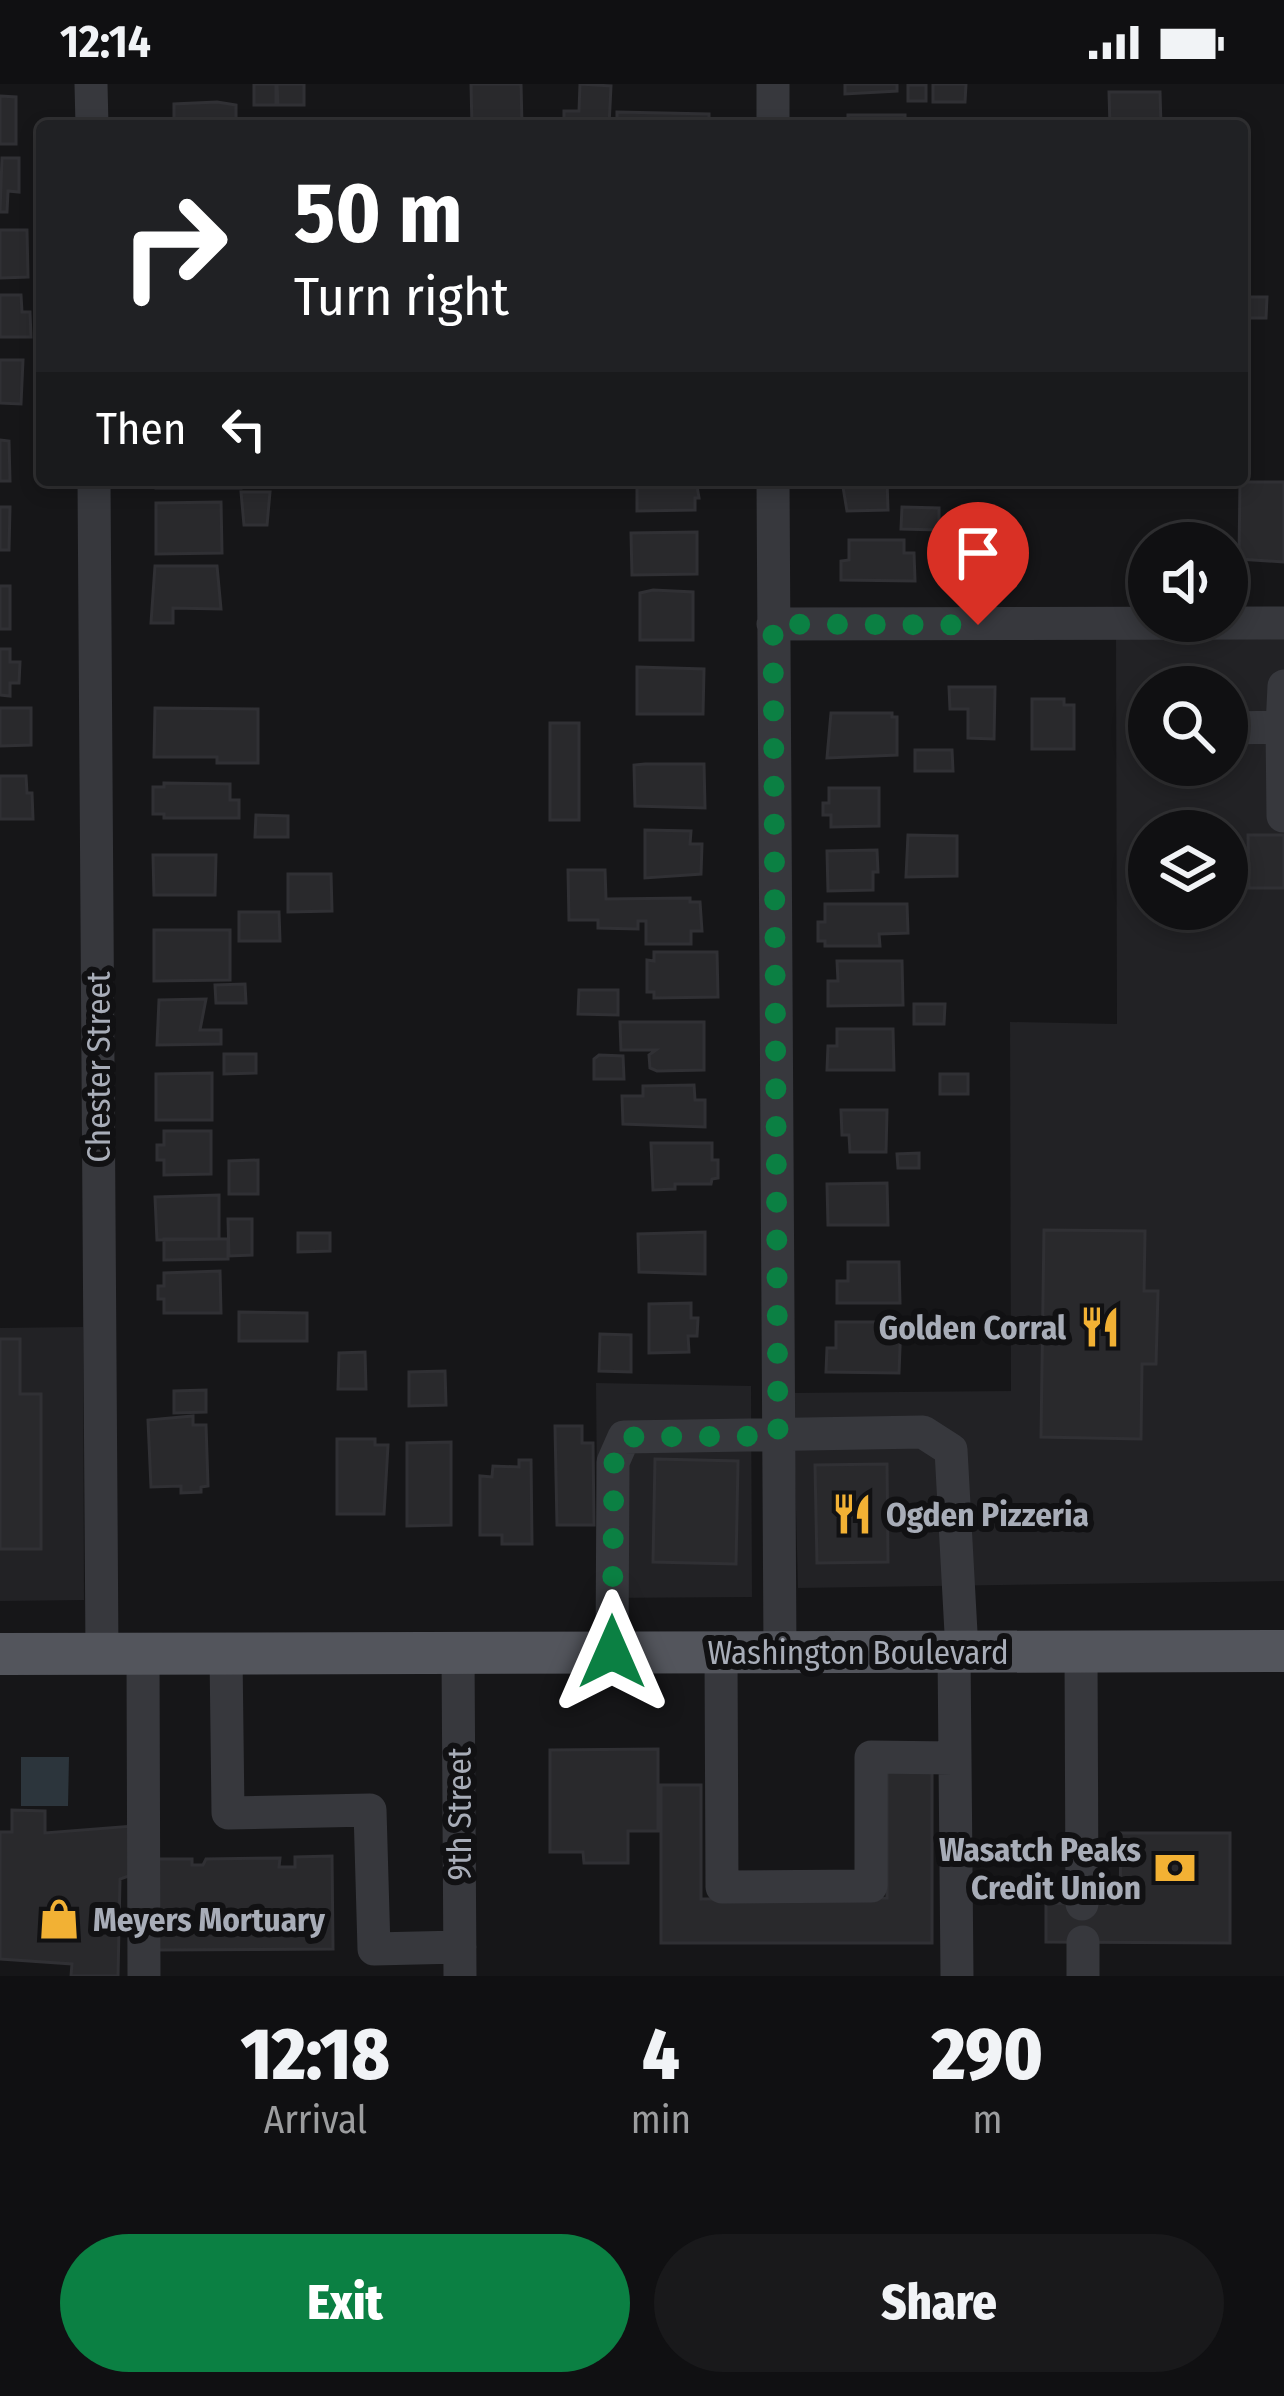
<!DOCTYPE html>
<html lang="en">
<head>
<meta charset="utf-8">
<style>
  :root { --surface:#101012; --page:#19191b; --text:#f1f3f6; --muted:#9c9d9f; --line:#303032; --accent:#0b8043 }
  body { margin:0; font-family:"Fira Sans Condensed",sans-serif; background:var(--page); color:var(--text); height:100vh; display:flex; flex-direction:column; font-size:45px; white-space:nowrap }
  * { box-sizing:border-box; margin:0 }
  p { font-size:39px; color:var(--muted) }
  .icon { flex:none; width:66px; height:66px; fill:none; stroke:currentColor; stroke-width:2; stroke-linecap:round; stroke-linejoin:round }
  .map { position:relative; height:1892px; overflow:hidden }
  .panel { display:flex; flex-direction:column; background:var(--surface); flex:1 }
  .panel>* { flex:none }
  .hud { position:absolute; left:36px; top:36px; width:1212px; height:366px; border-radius:12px; box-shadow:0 6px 18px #0003,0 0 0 3px var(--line); background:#202124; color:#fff; overflow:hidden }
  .tools { position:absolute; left:1128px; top:438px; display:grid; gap:24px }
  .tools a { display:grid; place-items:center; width:120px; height:120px; border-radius:50%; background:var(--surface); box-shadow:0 6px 18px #0003,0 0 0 3px var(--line); font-size:60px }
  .pin { position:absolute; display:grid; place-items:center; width:102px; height:102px; color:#fff; margin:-123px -51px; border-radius:50% 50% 50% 0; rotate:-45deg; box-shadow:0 0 12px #0007 }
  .pin .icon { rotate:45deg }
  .me { position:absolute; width:132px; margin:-66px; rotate:0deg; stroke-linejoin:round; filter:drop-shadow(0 0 9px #0008) }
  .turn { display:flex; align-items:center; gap:42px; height:252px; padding:0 60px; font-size:54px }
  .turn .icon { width:156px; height:156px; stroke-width:2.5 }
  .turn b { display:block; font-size:84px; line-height:102px }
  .then { display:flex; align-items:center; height:114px; padding:0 60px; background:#0003; gap:24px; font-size:45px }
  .eta { display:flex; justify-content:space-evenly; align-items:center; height:204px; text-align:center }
  .eta b { font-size:72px; font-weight:800; line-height:84px }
  .button { display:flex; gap:24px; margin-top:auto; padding:24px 60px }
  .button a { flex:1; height:138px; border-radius:72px; background:var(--accent); color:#fff; font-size:48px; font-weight:800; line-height:138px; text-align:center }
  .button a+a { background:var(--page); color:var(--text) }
  .status { display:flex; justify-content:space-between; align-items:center; height:84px; padding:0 60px; background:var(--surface); direction:ltr }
  .status svg { height:33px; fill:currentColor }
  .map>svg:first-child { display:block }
  .built { fill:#222225; fill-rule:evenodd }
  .water { fill:#2c353c }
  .building { fill:#29292c; stroke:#303034; stroke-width:3 }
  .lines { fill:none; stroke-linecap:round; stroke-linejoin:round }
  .minor { stroke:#37383d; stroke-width:33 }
  .major { stroke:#53555c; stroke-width:42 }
  .route { stroke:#0b8043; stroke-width:21; stroke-dasharray:0 37.8 }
  .labels { text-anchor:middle; stroke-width:12; stroke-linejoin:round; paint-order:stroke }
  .street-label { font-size:33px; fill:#a8adb8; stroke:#111113 }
  .poi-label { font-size:33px; font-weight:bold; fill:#a8adb8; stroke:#111113; text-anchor:end }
</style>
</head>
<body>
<div class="status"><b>12:14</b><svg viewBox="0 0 49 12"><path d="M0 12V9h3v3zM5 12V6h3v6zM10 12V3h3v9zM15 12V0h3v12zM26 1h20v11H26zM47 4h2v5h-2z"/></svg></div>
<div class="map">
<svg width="1284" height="1892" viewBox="0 0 1284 1892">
  <rect width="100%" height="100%" fill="#161618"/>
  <path class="built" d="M 1284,551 L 1284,1497 L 798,1504 L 793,1309 L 1011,1307 L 1010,938 L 1117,940 L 1116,552 ZM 1149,603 L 1227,603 L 1227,681 L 1149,681 ZM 1149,747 L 1227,747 L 1227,825 L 1149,825 Z
    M 83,1243 L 84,1516 L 0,1517 L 0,1244 Z
    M 596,1299 L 751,1302 L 752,1513 L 598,1514 Z"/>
  <path class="water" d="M 21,1673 L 69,1673 L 68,1722 L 21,1722 Z"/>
  <path class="building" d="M 254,0 L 276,0 L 276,21 L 254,21 Z
    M 277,0 L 304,0 L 304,21 L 278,21 Z
    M 471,0 L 521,0 L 522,42 L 472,42 Z
    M 580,0 L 611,2 L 609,42 L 564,42 L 564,27 L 579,27 Z
    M 845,0 L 897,0 L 897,7 L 845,10 Z
    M 933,0 L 966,0 L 965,18 L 933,18 Z
    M 908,1 L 926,1 L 926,17 L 908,17 Z
    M 1109,8 L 1160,8 L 1161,42 L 1110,42 Z
    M 0,12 L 16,13 L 16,60 L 0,60 Z
    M 217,18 L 236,21 L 236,42 L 174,42 L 174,20 Z
    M 617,28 L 709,30 L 709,42 L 617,42 Z
    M 848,31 L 905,31 L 905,42 L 848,42 Z
    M 2,74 L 19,74 L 19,108 L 8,107 L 7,128 L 0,128 Z
    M 0,146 L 27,146 L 28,193 L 0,194 Z
    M 0,211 L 21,211 L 22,228 L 30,228 L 31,253 L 0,253 Z
    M 1245,213 L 1267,213 L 1266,234 L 1245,234 Z
    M 0,276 L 23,276 L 21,320 L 0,319 Z
    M 0,356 L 9,357 L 10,397 L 0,397 Z
    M 156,396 L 241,396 L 241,404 L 156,404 Z
    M 659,396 L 696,396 L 699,414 L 695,414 L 695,426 L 637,427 L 637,400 L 659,400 Z
    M 887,396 L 888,426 L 847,427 L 842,397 Z
    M 1240,398 L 1284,398 L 1284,478 L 1239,475 Z
    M 241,408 L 270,408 L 267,441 L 244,441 Z
    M 221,418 L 222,469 L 156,470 L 156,419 Z
    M 0,423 L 10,423 L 9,466 L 0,466 Z
    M 902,423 L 939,424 L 939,446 L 901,445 Z
    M 697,448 L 697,490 L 632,491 L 631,449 Z
    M 849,456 L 904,456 L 904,469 L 914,469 L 915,497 L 841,496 L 841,477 L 849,476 Z
    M 155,482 L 217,482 L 221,525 L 173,524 L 173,539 L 151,539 Z
    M 0,502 L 10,502 L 10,545 L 0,545 Z
    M 653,506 L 693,508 L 693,556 L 640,556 L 640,509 Z
    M 0,565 L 10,565 L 10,578 L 20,578 L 19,599 L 10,599 L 10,612 L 0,611 Z
    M 637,583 L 704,585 L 703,630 L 637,630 Z
    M 949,603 L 995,603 L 994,655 L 968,654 L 968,625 L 950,625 Z
    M 1032,615 L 1064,615 L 1064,621 L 1074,621 L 1074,665 L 1032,665 Z
    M 0,624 L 31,624 L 31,661 L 0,662 Z
    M 155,624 L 258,625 L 258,679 L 217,679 L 217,673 L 154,673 Z
    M 831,629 L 892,629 L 892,633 L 897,633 L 897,671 L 827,674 Z
    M 550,639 L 579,639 L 579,736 L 550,736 Z
    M 915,666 L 952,666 L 953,687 L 915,687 Z
    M 645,680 L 704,680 L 705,724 L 635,722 L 634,681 Z
    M 0,692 L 26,692 L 27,709 L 32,709 L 33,735 L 0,735 Z
    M 164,699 L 230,700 L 230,716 L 239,716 L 239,734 L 164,734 L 164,730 L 153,730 L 153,703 L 164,703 Z
    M 829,704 L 879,704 L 879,742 L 831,743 L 831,731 L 823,731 L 823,719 L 829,719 Z
    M 256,731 L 288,732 L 288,753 L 255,753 Z
    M 645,746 L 691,747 L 690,760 L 702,760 L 701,790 L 645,794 Z
    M 908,751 L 957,752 L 957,792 L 906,793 Z
    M 1248,751 L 1284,751 L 1284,804 L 1249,804 Z
    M 877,766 L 878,788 L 873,788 L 873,806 L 828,807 L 827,767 Z
    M 153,771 L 216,771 L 215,811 L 154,811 Z
    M 568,786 L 605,786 L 606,815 L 690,814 L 690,818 L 700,818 L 702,847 L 691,847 L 691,860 L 646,860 L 646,837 L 638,837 L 638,845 L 598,844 L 598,836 L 569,836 Z
    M 288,790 L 331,790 L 332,827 L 288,828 Z
    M 825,820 L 907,820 L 908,849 L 879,850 L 880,862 L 825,862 L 825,857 L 818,857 L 818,838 L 825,838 Z
    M 239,828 L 279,828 L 280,857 L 239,857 Z
    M 154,846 L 230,846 L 230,896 L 154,897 Z
    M 654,868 L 717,868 L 718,913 L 654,914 L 654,908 L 647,908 L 647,876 L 654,877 Z
    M 837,877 L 902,877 L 903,921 L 828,922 L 828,897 L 838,897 Z
    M 245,900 L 246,919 L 216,919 L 215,901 Z
    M 579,906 L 618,906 L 618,931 L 578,930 Z
    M 206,915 L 200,946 L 221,946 L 221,960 L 157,961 L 159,916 Z
    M 914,920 L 945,920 L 944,940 L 914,940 Z
    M 620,938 L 704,938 L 704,986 L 657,987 L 650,984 L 649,971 L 656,966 L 621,966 Z
    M 837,945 L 893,945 L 894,986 L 827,986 L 828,962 L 837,962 Z
    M 224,970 L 256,970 L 256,989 L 224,990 Z
    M 599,971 L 623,972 L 624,995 L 594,995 L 594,975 Z
    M 212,989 L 212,1036 L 156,1036 L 156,990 Z
    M 940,990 L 968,990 L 968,1010 L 940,1010 Z
    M 694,1001 L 695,1016 L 705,1016 L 705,1043 L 623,1040 L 622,1012 L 643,1012 L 643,1002 Z
    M 841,1026 L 887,1026 L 886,1068 L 850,1068 L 849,1051 L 842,1051 Z
    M 164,1047 L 211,1047 L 211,1090 L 164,1091 L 164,1076 L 157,1076 L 157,1061 L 164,1061 Z
    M 651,1059 L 712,1059 L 712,1076 L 718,1076 L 718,1094 L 712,1095 L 711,1100 L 675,1100 L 675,1105 L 653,1106 Z
    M 919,1069 L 919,1084 L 898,1084 L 897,1070 Z
    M 258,1076 L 258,1110 L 229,1110 L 229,1077 Z
    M 887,1099 L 888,1141 L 828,1141 L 827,1100 Z
    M 219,1111 L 219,1155 L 157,1156 L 155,1113 Z
    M 228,1135 L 252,1135 L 252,1171 L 229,1172 Z
    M 1044,1146 L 1145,1147 L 1144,1207 L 1158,1207 L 1156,1280 L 1142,1280 L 1141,1355 L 1041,1353 Z
    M 705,1148 L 705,1190 L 639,1188 L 638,1150 Z
    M 298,1149 L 330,1149 L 330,1167 L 298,1168 Z
    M 164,1155 L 228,1155 L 228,1175 L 164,1176 Z
    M 848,1178 L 899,1178 L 900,1219 L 837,1219 L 837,1197 L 848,1197 Z
    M 220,1187 L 221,1229 L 164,1229 L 164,1215 L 158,1215 L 158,1202 L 164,1202 L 164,1189 Z
    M 691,1219 L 691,1234 L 698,1234 L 697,1252 L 688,1252 L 689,1268 L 649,1269 L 649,1220 Z
    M 239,1228 L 307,1229 L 307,1257 L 239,1257 Z
    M 836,1238 L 901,1238 L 899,1289 L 826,1288 L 827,1264 L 836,1264 Z
    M 600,1250 L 631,1251 L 631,1288 L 599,1287 Z
    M 0,1255 L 20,1255 L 20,1310 L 41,1310 L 41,1465 L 0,1465 Z
    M 365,1268 L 366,1305 L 338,1305 L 339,1269 Z
    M 445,1287 L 446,1321 L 409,1322 L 409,1288 Z
    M 206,1306 L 206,1328 L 174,1329 L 174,1307 Z
    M 193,1332 L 193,1341 L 206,1341 L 208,1402 L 201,1403 L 201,1408 L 181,1409 L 181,1402 L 151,1403 L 148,1336 Z
    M 555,1342 L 582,1342 L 582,1359 L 593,1359 L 594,1441 L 557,1441 Z
    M 337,1355 L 375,1355 L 375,1361 L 388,1361 L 384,1430 L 337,1430 Z
    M 451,1358 L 451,1441 L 407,1442 L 407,1359 Z
    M 655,1375 L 738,1377 L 736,1480 L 653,1478 Z
    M 519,1376 L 531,1376 L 532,1460 L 502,1460 L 502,1451 L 480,1451 L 480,1392 L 492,1393 L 493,1382 L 519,1383 Z
    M 887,1380 L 888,1478 L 817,1479 L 815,1381 Z
    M 658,1665 L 658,1747 L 628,1747 L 628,1779 L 584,1779 L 583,1768 L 550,1768 L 550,1666 Z
    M 887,1684 L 932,1684 L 932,1859 L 661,1859 L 661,1701 L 701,1701 L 701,1815 L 887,1814 Z
    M 12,1726 L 45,1727 L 45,1749 L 133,1742 L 137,1789 L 120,1795 L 118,1892 L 71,1892 L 72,1880 L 0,1875 L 0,1748 L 12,1748 Z
    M 1121,1749 L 1230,1749 L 1230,1859 L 1046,1858 L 1046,1819 L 1120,1820 Z
    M 332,1772 L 333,1865 L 154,1866 L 153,1775 L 192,1775 L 192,1781 L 203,1781 L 206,1775 L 280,1774 L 279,1783 L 295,1783 L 295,1773 Z"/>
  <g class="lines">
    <path class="minor" d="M 91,0 L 92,42
      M 773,42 L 773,0
      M 94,396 L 102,1571
      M 773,396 L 780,1568
      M 773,540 L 1284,539
      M 1282,643 L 1283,732
      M 1227,644 L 1282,643 L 1284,602
      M 1081,1567 L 1082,1820
      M 954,1568 L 957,1892
      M 458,1569 L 460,1892
      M 612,1569 L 613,1378 L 624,1353 L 923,1348 L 951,1366 L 962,1567
      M 721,1569 L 722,1803 L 871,1802 L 871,1673 L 953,1674
      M 226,1570 L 228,1729 L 370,1726 L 374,1865 L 460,1863
      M 143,1571 L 144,1892
      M 1083,1858 L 1083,1892"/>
    <path class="major" d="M 0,1570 L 1284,1567"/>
  </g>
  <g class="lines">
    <path class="route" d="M 612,1568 L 614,1378 L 624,1353 L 778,1352 L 773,540 L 978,541"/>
  </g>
  <defs>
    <g id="restaurant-bare" transform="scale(3.24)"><path d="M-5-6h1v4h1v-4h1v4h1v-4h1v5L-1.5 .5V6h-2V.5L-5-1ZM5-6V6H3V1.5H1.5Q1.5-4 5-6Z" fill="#f2b134" stroke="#111113" stroke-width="2.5" paint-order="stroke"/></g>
    <g id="bank-bare" transform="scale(3.24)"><path d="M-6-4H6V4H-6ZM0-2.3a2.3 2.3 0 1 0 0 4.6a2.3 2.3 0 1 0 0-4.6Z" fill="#f2b134" stroke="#111113" stroke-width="2.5" paint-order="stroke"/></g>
    <g id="shop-bare" transform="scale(3.24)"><path d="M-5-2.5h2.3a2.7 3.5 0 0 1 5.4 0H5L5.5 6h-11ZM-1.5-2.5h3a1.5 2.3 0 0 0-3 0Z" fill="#f2b134" stroke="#111113" stroke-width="2.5" paint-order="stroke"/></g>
  </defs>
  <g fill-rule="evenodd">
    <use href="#restaurant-bare" x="1100" y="1243"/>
    <use href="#restaurant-bare" x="852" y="1430"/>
    <use href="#bank-bare" x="1175" y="1784"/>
    <use href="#shop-bare" x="59" y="1835"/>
  </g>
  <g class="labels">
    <g class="street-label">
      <text transform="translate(98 983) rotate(-90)" y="12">Chester Street</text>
      <text x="858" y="1580">Washington Boulevard</text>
      <text transform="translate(459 1730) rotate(-90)" y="12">9th Street</text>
    </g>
    <g class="poi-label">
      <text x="1066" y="1255">Golden Corral</text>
      <text x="886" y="1442" text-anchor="start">Ogden Pizzeria</text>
      <text x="1141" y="1777">Wasatch Peaks<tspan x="1141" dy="38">Credit Union</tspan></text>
      <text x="93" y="1847" text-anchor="start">Meyers Mortuary</text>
    </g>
  </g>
</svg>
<div class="tools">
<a><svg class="icon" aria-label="sound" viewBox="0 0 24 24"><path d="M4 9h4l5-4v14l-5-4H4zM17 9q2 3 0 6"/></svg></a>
<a><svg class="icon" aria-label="search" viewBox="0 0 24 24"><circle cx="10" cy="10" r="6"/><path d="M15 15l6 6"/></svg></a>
<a><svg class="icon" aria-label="layers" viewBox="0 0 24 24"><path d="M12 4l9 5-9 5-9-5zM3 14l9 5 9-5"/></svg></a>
</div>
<div class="pin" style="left:978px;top:541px;background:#d93025"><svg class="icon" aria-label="arrive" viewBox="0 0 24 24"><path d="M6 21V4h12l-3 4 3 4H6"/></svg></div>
<svg class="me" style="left:612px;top:1568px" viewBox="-20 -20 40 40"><path d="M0-17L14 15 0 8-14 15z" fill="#0b8043" stroke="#fff" stroke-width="4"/></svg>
<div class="hud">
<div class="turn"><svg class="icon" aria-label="right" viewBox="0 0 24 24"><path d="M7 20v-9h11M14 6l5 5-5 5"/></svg><div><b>50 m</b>Turn right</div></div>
<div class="then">Then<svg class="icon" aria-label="left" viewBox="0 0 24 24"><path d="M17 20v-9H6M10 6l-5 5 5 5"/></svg></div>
</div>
</div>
<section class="panel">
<div class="eta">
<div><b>12:18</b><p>Arrival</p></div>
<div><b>4</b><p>min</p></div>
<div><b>290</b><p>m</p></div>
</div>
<div class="button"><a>Exit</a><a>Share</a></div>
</section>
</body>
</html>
